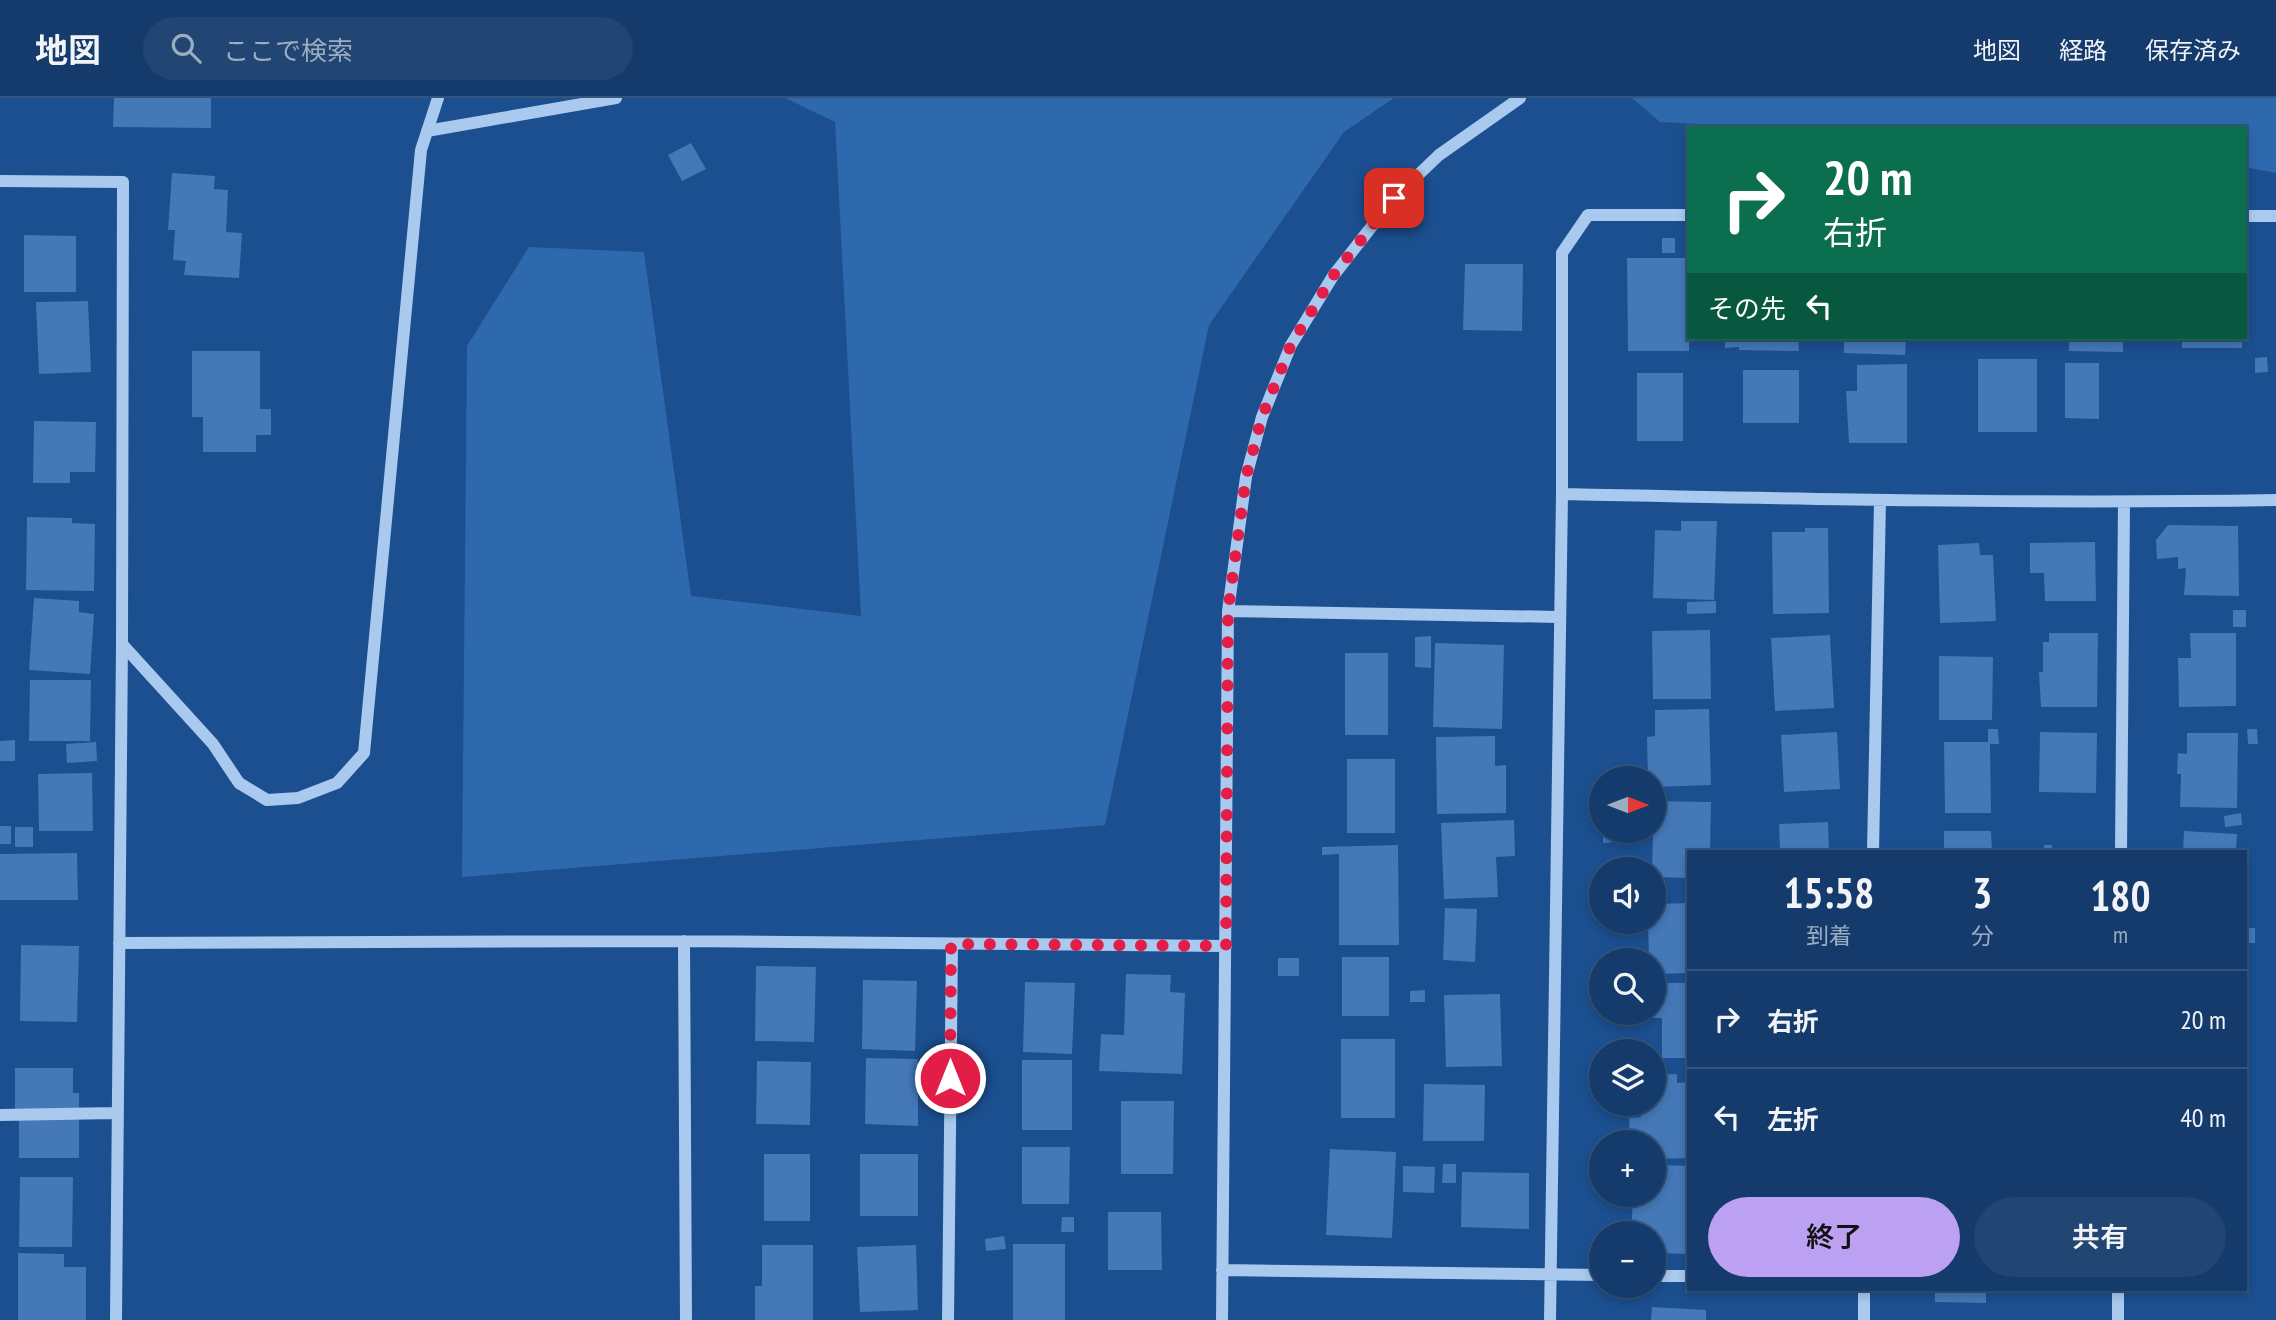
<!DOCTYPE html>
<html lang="ja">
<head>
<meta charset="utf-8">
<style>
  :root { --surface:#143b6b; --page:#214673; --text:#f1f3f6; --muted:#9dadc1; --line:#33557e; --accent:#bca0f2 }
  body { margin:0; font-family:"PT Sans Narrow","Noto Sans JP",sans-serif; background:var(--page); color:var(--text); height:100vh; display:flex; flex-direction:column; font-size:26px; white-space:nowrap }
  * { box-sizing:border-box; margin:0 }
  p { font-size:23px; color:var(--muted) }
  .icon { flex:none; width:38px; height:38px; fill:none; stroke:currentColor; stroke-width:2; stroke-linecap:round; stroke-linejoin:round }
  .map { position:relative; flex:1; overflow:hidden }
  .side { position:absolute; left:1687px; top:752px; width:560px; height:441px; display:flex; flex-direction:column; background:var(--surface); border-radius:0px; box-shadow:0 4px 10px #0003,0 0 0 2px var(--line) }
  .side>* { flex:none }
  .hud { position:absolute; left:1687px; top:28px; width:560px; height:214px; border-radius:0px; box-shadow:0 4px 10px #0003,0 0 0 2px var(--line); background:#0b6e4f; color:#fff; overflow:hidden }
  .needle { width:46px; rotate:90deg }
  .fabs { position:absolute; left:1589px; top:668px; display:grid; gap:14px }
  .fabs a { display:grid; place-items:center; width:77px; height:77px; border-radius:50%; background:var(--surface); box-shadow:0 4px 10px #0003,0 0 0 2px var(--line); font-size:35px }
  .pin { position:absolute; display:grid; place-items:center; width:60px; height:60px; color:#fff; margin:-30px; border-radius:14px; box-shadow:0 4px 10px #0006 }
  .me { position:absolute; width:77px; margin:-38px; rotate:0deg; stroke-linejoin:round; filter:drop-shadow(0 0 5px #0008) }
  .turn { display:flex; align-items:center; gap:24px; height:147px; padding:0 21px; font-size:32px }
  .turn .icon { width:91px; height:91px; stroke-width:2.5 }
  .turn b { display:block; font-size:49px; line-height:60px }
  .then { display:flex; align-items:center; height:66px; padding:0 21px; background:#0003; gap:14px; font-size:26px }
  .eta { display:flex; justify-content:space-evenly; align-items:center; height:119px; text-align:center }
  .eta b { font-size:42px; font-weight:600; line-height:49px }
  .action { display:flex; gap:14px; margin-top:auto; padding:14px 21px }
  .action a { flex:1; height:80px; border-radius:42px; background:var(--accent); color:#111; font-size:28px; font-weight:600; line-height:80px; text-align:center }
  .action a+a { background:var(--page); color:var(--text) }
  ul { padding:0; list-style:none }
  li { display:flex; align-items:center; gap:21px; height:98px; padding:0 21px; border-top:2px solid var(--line) }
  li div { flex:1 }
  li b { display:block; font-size:26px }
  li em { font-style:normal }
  header { display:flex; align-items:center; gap:42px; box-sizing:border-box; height:98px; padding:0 35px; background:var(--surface); border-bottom:2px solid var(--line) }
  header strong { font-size:33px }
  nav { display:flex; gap:38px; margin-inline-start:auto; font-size:24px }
  .search { width:490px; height:63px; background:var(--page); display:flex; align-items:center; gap:18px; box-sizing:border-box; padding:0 24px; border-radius:38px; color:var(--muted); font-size:26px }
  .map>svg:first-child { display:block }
  .green { fill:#2e69ad }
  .building { fill:#4478b7 }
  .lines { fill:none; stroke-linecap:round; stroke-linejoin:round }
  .minor { stroke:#a9c9ee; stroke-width:12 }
  .route { stroke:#e11d48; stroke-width:12; stroke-dasharray:0 21.6 }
</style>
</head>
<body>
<header>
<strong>地図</strong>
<div class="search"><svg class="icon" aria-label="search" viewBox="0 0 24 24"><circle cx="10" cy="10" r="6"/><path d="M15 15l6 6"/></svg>ここで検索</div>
<nav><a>地図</a><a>経路</a><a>保存済み</a></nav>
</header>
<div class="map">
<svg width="2276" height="1222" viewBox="0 0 2276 1222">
  <rect width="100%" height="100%" fill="#1b4f8f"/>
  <path class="green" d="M 785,0 L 1394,0 L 1344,34 L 1209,227 L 1105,727 L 462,779 L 467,248 L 529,149 L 644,154 L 691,498 L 861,518 L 835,24 Z
    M 1632,0 L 2276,0 L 2276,75 L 2245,69 L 2245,30 L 1778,30 L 1660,24 Z"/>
  <path class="building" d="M 114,0 L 211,0 L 211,30 L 113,29 Z
    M 691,45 L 706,71 L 682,83 L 668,57 Z
    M 172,75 L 215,78 L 214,91 L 228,92 L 226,134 L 242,135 L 239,180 L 184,177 L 186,163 L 173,162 L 175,132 L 168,132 Z
    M 24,137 L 76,138 L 76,194 L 24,194 Z
    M 1662,140 L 1675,140 L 1675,155 L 1662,155 Z
    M 1627,160 L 1689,160 L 1689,253 L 1628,253 Z
    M 1465,166 L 1523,166 L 1522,233 L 1463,232 Z
    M 88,203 L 91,274 L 39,276 L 36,204 Z
    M 1725,240 L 1798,240 L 1799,253 L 1739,252 L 1739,249 L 1725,250 Z
    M 1844,240 L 1906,240 L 1905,257 L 1844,255 Z
    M 2069,240 L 2123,240 L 2123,254 L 2069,253 Z
    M 2182,240 L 2242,240 L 2242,250 L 2182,250 Z
    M 192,253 L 260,253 L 260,311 L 271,311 L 271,337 L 256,337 L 256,354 L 203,354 L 203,319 L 192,319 Z
    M 2267,259 L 2268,274 L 2255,275 L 2255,260 Z
    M 1978,261 L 2037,261 L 2037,334 L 1978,334 Z
    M 2065,265 L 2099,265 L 2099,321 L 2065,320 Z
    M 1907,266 L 1907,345 L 1849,345 L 1846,293 L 1857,293 L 1857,267 Z
    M 1743,272 L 1799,272 L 1799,325 L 1743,325 Z
    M 1637,275 L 1683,275 L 1683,343 L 1637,343 Z
    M 34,323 L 96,324 L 95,374 L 70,374 L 70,385 L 33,385 Z
    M 27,419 L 72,420 L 72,425 L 95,426 L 94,493 L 26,492 Z
    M 1681,423 L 1717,423 L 1714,502 L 1653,500 L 1655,432 L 1681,433 Z
    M 2168,427 L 2238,428 L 2239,498 L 2184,497 L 2186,470 L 2178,471 L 2178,459 L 2157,461 L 2156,442 Z
    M 1805,430 L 1828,430 L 1829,515 L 1773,516 L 1772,434 L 1805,434 Z
    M 2095,444 L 2096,503 L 2045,503 L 2044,475 L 2030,475 L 2030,445 Z
    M 1979,445 L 1980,457 L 1993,457 L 1996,523 L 1940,525 L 1938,447 Z
    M 34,500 L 79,503 L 79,514 L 94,516 L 90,576 L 29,572 Z
    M 1716,503 L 1716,515 L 1687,516 L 1687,504 Z
    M 2233,512 L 2246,512 L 2246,529 L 2233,529 Z
    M 1710,532 L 1711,601 L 1653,601 L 1652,533 Z
    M 2049,535 L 2098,535 L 2097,609 L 2041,609 L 2039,574 L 2043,574 L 2043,544 L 2049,544 Z
    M 2190,535 L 2236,535 L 2236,608 L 2179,609 L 2178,560 L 2191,560 Z
    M 1830,537 L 1834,610 L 1775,613 L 1771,540 Z
    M 1431,538 L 1431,570 L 1415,569 L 1415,539 Z
    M 1435,545 L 1504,547 L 1502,631 L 1433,629 Z
    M 1345,555 L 1388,555 L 1388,637 L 1345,637 Z
    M 1939,558 L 1993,559 L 1992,622 L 1939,622 Z
    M 30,582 L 91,582 L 90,643 L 29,643 Z
    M 1709,611 L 1711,687 L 1654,689 L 1654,681 L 1648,681 L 1647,639 L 1655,638 L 1655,612 Z
    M 1988,631 L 1998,631 L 1999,646 L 1990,646 L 1991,715 L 1945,715 L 1944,644 L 1988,644 Z
    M 2247,631 L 2257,631 L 2258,646 L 2248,646 Z
    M 1837,634 L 1840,691 L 1784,694 L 1781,637 Z
    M 2040,634 L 2097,635 L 2096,695 L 2039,694 Z
    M 2187,635 L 2238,635 L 2237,710 L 2180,709 L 2181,676 L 2177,676 L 2178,655 L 2187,656 Z
    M 1495,638 L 1495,668 L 1506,667 L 1506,715 L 1437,716 L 1436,639 Z
    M 15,642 L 15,663 L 0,663 L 0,643 Z
    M 96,644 L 97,663 L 67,665 L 66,646 Z
    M 1347,661 L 1395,661 L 1395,735 L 1347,735 Z
    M 92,675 L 93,733 L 39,733 L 38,676 Z
    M 1654,703 L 1711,704 L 1710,754 L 1689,754 L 1689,780 L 1654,779 L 1654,772 L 1652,772 Z
    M 2241,715 L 2242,727 L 2225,729 L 2224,718 Z
    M 1514,722 L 1515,758 L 1496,759 L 1498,799 L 1444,801 L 1441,725 Z
    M 1828,724 L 1829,754 L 1780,754 L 1779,726 Z
    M 0,728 L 11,728 L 11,746 L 0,746 Z
    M 15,729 L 33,729 L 33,749 L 15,749 Z
    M 1603,733 L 1615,733 L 1615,744 L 1603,745 Z
    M 1944,733 L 1991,733 L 1992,754 L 1944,754 Z
    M 2184,733 L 2237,736 L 2236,754 L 2183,754 Z
    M 1398,747 L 1399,847 L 1339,847 L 1339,756 L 1322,757 L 1322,749 Z
    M 2044,747 L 2052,747 L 2052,754 L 2044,754 Z
    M 77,755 L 78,802 L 0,802 L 0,756 Z
    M 1689,805 L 1689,875 L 1654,876 L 1654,863 L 1649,863 L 1648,824 L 1654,824 L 1654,806 Z
    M 1445,810 L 1477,811 L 1475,864 L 1443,862 Z
    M 2245,830 L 2255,830 L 2255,845 L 2245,845 Z
    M 21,847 L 79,848 L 77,924 L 20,923 Z
    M 1342,859 L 1389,859 L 1389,918 L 1342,918 Z
    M 1278,860 L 1299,860 L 1299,878 L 1278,878 Z
    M 756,868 L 816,869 L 814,944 L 755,943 Z
    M 1126,876 L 1171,877 L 1170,894 L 1185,895 L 1182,976 L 1099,973 L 1101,936 L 1124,937 Z
    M 863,882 L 917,883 L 915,953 L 862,951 Z
    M 1025,884 L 1075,885 L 1072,956 L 1023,954 Z
    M 1654,885 L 1689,885 L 1689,960 L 1662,960 L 1662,920 L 1653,920 Z
    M 1425,892 L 1425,904 L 1410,904 L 1410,893 Z
    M 1500,896 L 1502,968 L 1446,969 L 1444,897 Z
    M 1341,941 L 1395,941 L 1395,1020 L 1341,1020 Z
    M 866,960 L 918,961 L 918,1028 L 865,1026 Z
    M 1022,962 L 1072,962 L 1072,1032 L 1022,1032 Z
    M 757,963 L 811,964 L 810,1027 L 756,1026 Z
    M 15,970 L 73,970 L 73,995 L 79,995 L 79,1060 L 19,1060 L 19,1014 L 15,1014 Z
    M 1677,976 L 1677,985 L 1689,984 L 1689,1060 L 1654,1061 L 1654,1045 L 1630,1045 L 1629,1020 L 1641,1019 L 1640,1012 L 1635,1012 L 1635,1006 L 1654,1006 L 1654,977 Z
    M 1424,986 L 1485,987 L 1484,1043 L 1423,1043 Z
    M 1121,1003 L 1174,1003 L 1173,1076 L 1121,1076 Z
    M 1022,1049 L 1070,1049 L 1069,1106 L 1022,1106 Z
    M 1330,1051 L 1396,1054 L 1392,1140 L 1326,1137 Z
    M 764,1056 L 810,1056 L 810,1123 L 764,1123 Z
    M 860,1056 L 918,1056 L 918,1118 L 860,1118 Z
    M 1443,1066 L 1456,1066 L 1456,1085 L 1442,1085 Z
    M 1654,1067 L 1689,1068 L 1689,1156 L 1654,1155 L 1654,1136 L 1631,1136 L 1633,1099 L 1654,1097 Z
    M 1403,1068 L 1435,1069 L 1434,1095 L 1403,1094 Z
    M 1462,1074 L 1529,1075 L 1529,1131 L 1461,1129 Z
    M 20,1079 L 73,1079 L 72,1149 L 19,1149 Z
    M 1108,1114 L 1161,1114 L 1162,1172 L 1108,1172 Z
    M 1062,1119 L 1074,1119 L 1074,1134 L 1061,1134 Z
    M 1004,1138 L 1006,1151 L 986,1153 L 985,1141 Z
    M 1013,1146 L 1065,1146 L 1065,1222 L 1013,1222 Z
    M 762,1147 L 813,1147 L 813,1222 L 755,1222 L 755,1188 L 762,1188 Z
    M 916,1147 L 918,1212 L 860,1214 L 857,1149 Z
    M 18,1155 L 64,1156 L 64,1169 L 86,1169 L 86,1222 L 18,1222 Z
    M 1935,1192 L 1986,1192 L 1986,1205 L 1935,1204 Z
    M 1652,1209 L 1706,1212 L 1706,1222 L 1651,1222 Z"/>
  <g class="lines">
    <path class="minor" d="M 427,33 L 616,0
      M 0,83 L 123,84 L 122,546 L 116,1222
      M 2245,118 L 2276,118
      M 1562,396 C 1800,401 2038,406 2276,402
      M 1228,513 L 1559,519
      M 122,546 L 213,646 L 239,685 L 267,702 L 298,700 L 337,685 L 364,655 L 421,52 L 438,0
      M 1873,754 L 1880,403
      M 2121,754 L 2124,405
      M 684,843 L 686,1222
      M 119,845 L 684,843 L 1226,848
      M 0,1017 L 116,1015
      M 1222,1172 L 1601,1177
      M 1654,1178 L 1689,1178
      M 948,1222 L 952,846
      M 1222,1222 L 1228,513 L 1246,379 L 1262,319 L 1291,247 L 1333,178 L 1394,100 L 1439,57 L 1520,0
      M 1550,1222 L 1562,396 L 1562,155 L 1588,117 L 1689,117
      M 1864,1222 L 1864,1192
      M 2118,1222 L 2118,1192"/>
  </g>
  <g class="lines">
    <path class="route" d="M 950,980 L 951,846 L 1226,848 L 1228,513 L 1246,379 L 1262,319 L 1291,247 L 1333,178 L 1394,100"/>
  </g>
</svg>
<div class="fabs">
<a><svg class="needle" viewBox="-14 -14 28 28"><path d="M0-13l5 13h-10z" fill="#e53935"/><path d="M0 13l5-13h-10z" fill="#9dadc1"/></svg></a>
<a><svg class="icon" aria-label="sound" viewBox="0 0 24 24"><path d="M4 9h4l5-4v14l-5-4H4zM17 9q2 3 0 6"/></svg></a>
<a><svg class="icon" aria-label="search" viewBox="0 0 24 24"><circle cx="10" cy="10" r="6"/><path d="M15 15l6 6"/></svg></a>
<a><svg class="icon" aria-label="layers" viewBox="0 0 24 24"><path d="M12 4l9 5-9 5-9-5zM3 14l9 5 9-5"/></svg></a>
<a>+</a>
<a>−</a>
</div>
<div class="pin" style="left:1394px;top:100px;background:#d93025"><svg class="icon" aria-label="arrive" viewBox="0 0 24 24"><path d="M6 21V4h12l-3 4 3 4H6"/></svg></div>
<svg class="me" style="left:950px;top:980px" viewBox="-20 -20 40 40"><circle r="17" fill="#e11d48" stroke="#fff" stroke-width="3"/><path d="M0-11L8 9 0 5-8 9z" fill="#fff"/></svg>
<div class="hud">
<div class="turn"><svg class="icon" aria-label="right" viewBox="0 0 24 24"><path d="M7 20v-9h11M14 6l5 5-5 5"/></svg><div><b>20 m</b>右折</div></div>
<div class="then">その先<svg class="icon" aria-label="left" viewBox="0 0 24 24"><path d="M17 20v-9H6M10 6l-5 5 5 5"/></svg></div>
</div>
<section class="side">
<div class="eta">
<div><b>15:58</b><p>到着</p></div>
<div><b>3</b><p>分</p></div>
<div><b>180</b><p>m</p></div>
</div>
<ul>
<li><svg class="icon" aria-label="right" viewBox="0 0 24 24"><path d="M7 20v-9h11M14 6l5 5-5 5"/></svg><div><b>右折</b></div><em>20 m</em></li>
<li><svg class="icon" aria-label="left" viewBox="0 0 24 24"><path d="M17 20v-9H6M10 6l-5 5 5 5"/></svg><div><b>左折</b></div><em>40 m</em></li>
</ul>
<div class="action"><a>終了</a><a>共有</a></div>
</section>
</div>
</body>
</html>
